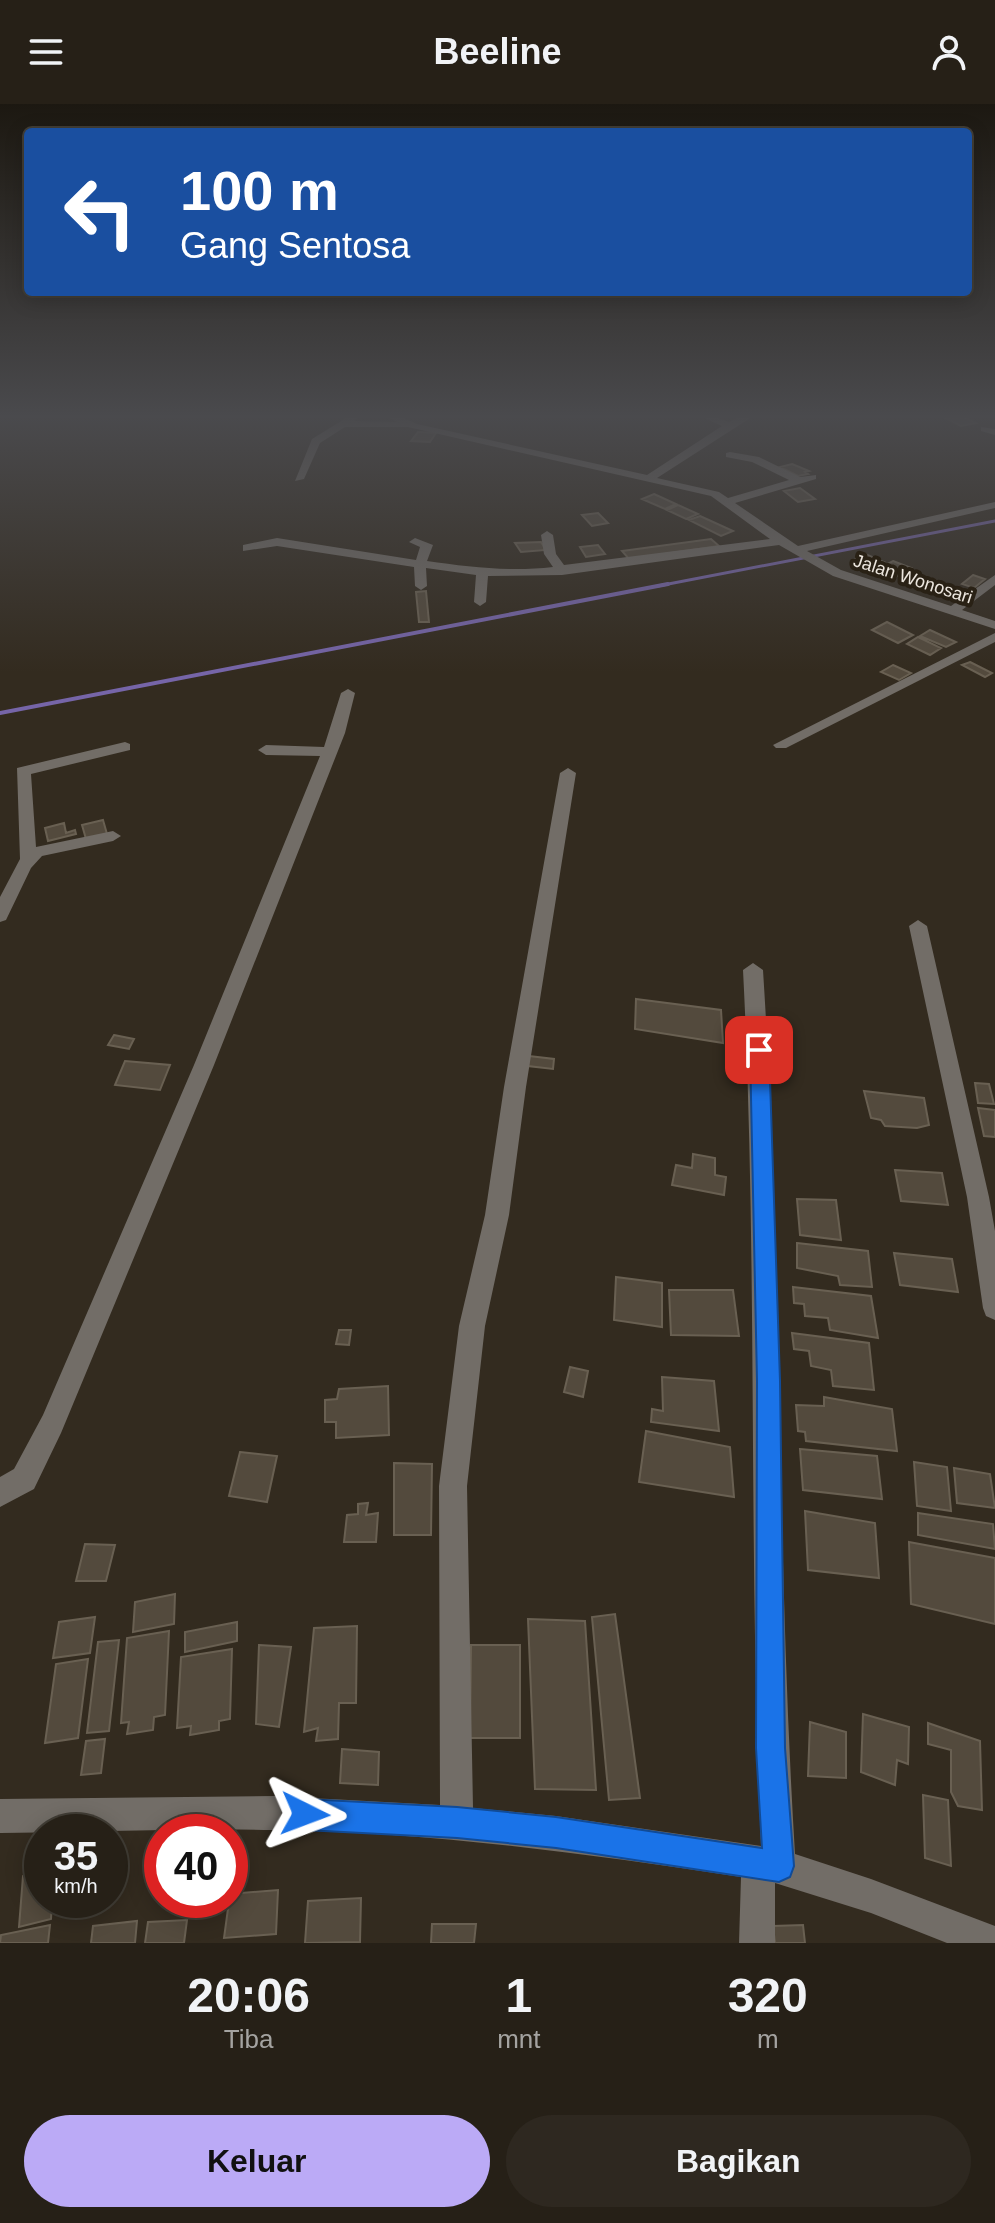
<!DOCTYPE html>
<html lang="id">
<head>
<meta charset="utf-8">
<style>
  :root { --surface:#262017; --page:#2e2820; --text:#f1f3f6; --muted:#a4a3a1; --line:#423e36; --accent:#bbaaf6 }
  body { margin:0; font-family:Helvetica,sans-serif; background:var(--page); color:var(--text); height:100vh; display:flex; flex-direction:column; font-size:30px; white-space:nowrap }
  * { box-sizing:border-box; margin:0 }
  p { font-size:26px; color:var(--muted) }
  .icon { flex:none; width:44px; height:44px; fill:none; stroke:currentColor; stroke-width:2; stroke-linecap:round; stroke-linejoin:round }
  .map { position:relative; height:1839px; overflow:hidden }
  .panel { display:flex; flex-direction:column; background:var(--surface); flex:1 }
  .panel>* { flex:none }
  .banner { position:absolute; left:24px; top:24px; width:948px; height:168px; border-radius:8px; box-shadow:0 4px 20px #0003,0 0 0 2px var(--line); background:#1a4fa0; color:#fff; overflow:hidden }
  .speed { position:absolute; left:24px; top:1710px; display:flex; gap:16px; font-size:40px; font-weight:700; text-align:center }
  .speed>* { display:grid; place-content:center; width:104px; height:104px; border-radius:50%; background:var(--surface); box-shadow:0 4px 20px #0003,0 0 0 2px var(--line); line-height:1 }
  .speed small { font-size:20px; font-weight:400 }
  .speed .limit { border:12px solid #d22; background:#fff; color:#111 }
  .pin { position:absolute; display:grid; place-items:center; width:68px; height:68px; color:#fff; margin:-34px; border-radius:16px; box-shadow:0 4px 12px #0006 }
  .me { position:absolute; width:88px; margin:-44px; rotate:93deg; stroke-linejoin:round; filter:drop-shadow(0 0 6px #0008) }
  .turn { display:flex; align-items:center; gap:28px; height:168px; padding:0 24px; font-size:36px }
  .turn .icon { width:104px; height:104px; stroke-width:2.5 }
  .turn b { display:block; font-size:56px; line-height:68px }
  .eta { display:flex; justify-content:space-evenly; align-items:center; height:136px; text-align:center }
  .eta b { font-size:48px; font-weight:800; line-height:56px }
  .action { display:flex; gap:16px; margin-top:auto; padding:16px 24px }
  .action a { flex:1; height:92px; border-radius:48px; background:var(--accent); color:#111; font-size:32px; font-weight:800; line-height:92px; text-align:center }
  .action a+a { background:var(--page); color:var(--text) }
  header { display:flex; justify-content:space-between; align-items:center; height:104px; padding:0 24px; background:var(--surface); font-size:36px; font-weight:800 }
  .map>svg:first-child { display:block }
  .lines { fill:none; stroke-linecap:round; stroke-linejoin:round }
  .stream-far1 { stroke:#7665a8; stroke-width:3 }
  .stream { stroke:#7665a8; stroke-width:4 }
  .building { fill:#534a3d; stroke:#696052; stroke-width:2 }
  .minor { fill:#726d67; fill-rule:evenodd }
  .route { fill:#1a73e8; stroke:#114b97; stroke-width:2 }
  .labels { text-anchor:middle; stroke-width:8; stroke-linejoin:round; paint-order:stroke }
  .far-street-label { font-size:18px; fill:#ece6de; stroke:#292115 }
</style>
</head>
<body>
<header><svg class="icon" aria-label="menu" viewBox="0 0 24 24"><path d="M4 6h16M4 12h16M4 18h16"/></svg>Beeline<svg class="icon" aria-label="person" viewBox="0 0 24 24"><circle cx="12" cy="8" r="4"/><path d="M4 21q1-7 8-7t8 7"/></svg></header>
<div class="map">
<svg width="995" height="1839" viewBox="0 0 995 1839">
  <rect width="100%" height="100%" fill="#332b1f"/>
  <g class="lines">
    <path class="stream-far1" d="M 658,482 L 995,417"/>
    <path class="stream" d="M 0,609 L 668,480"/>
  </g>
  <path class="building" d="M 940,311 L 959,311 L 976,319 L 961,322 Z
    M 418,328 L 436,329 L 430,338 L 411,337 Z
    M 792,360 L 809,367 L 805,368 L 808,370 L 798,372 L 780,363 Z
    M 800,384 L 815,395 L 798,398 L 784,387 Z
    M 654,390 L 676,400 L 665,405 L 642,395 Z
    M 678,401 L 698,410 L 686,415 L 667,406 Z
    M 598,409 L 608,419 L 592,422 L 582,411 Z
    M 700,412 L 733,427 L 721,432 L 689,416 Z
    M 711,435 L 719,442 L 629,455 L 622,447 Z
    M 541,438 L 546,446 L 521,448 L 515,439 Z
    M 598,441 L 605,450 L 586,453 L 580,443 Z
    M 865,450 L 884,458 L 871,465 L 852,457 Z
    M 893,457 L 911,464 L 894,474 L 876,466 Z
    M 973,471 L 985,475 L 974,484 L 962,480 Z
    M 426,487 L 429,518 L 419,518 L 416,488 Z
    M 887,518 L 913,531 L 898,539 L 872,526 Z
    M 930,526 L 956,538 L 946,543 L 920,532 Z
    M 918,533 L 941,544 L 930,551 L 907,540 Z
    M 970,558 L 992,569 L 985,573 L 962,561 Z
    M 893,561 L 911,569 L 899,576 L 881,568 Z
    M 103,716 L 107,730 L 86,735 L 82,721 Z
    M 64,719 L 66,729 L 75,726 L 76,730 L 48,737 L 45,724 Z
    M 636,895 L 721,906 L 723,939 L 635,925 Z
    M 114,931 L 134,935 L 129,945 L 108,941 Z
    M 529,952 L 554,955 L 553,965 L 528,962 Z
    M 125,957 L 170,961 L 160,986 L 115,981 Z
    M 975,979 L 989,980 L 994,1000 L 978,999 Z
    M 864,987 L 924,994 L 929,1021 L 917,1024 L 885,1022 L 881,1016 L 871,1014 Z
    M 978,1004 L 995,1006 L 995,1033 L 984,1032 Z
    M 693,1050 L 715,1054 L 715,1071 L 726,1073 L 724,1091 L 672,1081 L 676,1061 L 692,1064 Z
    M 895,1066 L 942,1069 L 948,1101 L 901,1097 Z
    M 797,1095 L 836,1096 L 841,1136 L 800,1131 Z
    M 797,1139 L 868,1147 L 872,1183 L 840,1181 L 838,1172 L 797,1164 Z
    M 894,1149 L 952,1155 L 958,1188 L 900,1181 Z
    M 616,1173 L 662,1179 L 662,1223 L 614,1216 Z
    M 793,1183 L 871,1192 L 878,1234 L 830,1226 L 828,1214 L 805,1212 L 804,1200 L 794,1199 Z
    M 669,1186 L 733,1186 L 739,1232 L 671,1231 Z
    M 339,1226 L 351,1226 L 349,1241 L 336,1240 Z
    M 792,1229 L 869,1239 L 874,1286 L 833,1282 L 831,1266 L 811,1262 L 809,1247 L 794,1245 Z
    M 570,1263 L 588,1267 L 583,1293 L 564,1288 Z
    M 662,1273 L 714,1277 L 719,1327 L 651,1318 L 652,1305 L 663,1307 Z
    M 388,1282 L 389,1331 L 336,1334 L 336,1318 L 325,1318 L 325,1296 L 337,1295 L 339,1285 Z
    M 824,1293 L 892,1305 L 897,1347 L 806,1337 L 805,1328 L 798,1327 L 796,1301 L 824,1302 Z
    M 646,1327 L 730,1343 L 734,1393 L 639,1378 Z
    M 800,1345 L 877,1352 L 882,1395 L 803,1386 Z
    M 240,1348 L 277,1352 L 267,1398 L 229,1392 Z
    M 914,1358 L 947,1363 L 951,1407 L 917,1402 Z
    M 394,1359 L 432,1360 L 431,1431 L 394,1431 Z
    M 954,1364 L 990,1370 L 995,1404 L 957,1399 Z
    M 368,1399 L 366,1411 L 378,1409 L 376,1438 L 344,1438 L 347,1411 L 358,1410 L 358,1400 Z
    M 805,1407 L 875,1419 L 879,1474 L 808,1466 Z
    M 918,1409 L 993,1420 L 995,1445 L 918,1431 Z
    M 909,1438 L 995,1454 L 995,1520 L 911,1500 Z
    M 85,1440 L 115,1441 L 106,1477 L 76,1477 Z
    M 175,1490 L 174,1520 L 133,1528 L 135,1498 Z
    M 615,1510 L 640,1694 L 609,1696 L 592,1513 Z
    M 95,1513 L 90,1549 L 53,1554 L 59,1518 Z
    M 528,1515 L 585,1517 L 596,1686 L 535,1685 Z
    M 237,1518 L 237,1537 L 185,1548 L 185,1528 Z
    M 357,1522 L 356,1599 L 339,1599 L 338,1635 L 316,1637 L 318,1624 L 304,1628 L 314,1524 Z
    M 169,1527 L 165,1611 L 154,1613 L 153,1626 L 127,1630 L 129,1618 L 121,1619 L 127,1534 Z
    M 119,1536 L 109,1627 L 87,1629 L 98,1538 Z
    M 259,1541 L 291,1543 L 279,1623 L 256,1620 Z
    M 471,1541 L 520,1541 L 520,1634 L 470,1634 Z
    M 232,1545 L 230,1615 L 219,1617 L 219,1626 L 190,1631 L 191,1622 L 177,1624 L 181,1553 Z
    M 88,1555 L 78,1634 L 45,1639 L 56,1560 Z
    M 863,1610 L 909,1623 L 908,1660 L 897,1656 L 895,1681 L 861,1668 Z
    M 810,1618 L 846,1628 L 846,1674 L 808,1672 Z
    M 928,1619 L 980,1637 L 982,1706 L 958,1702 L 951,1688 L 951,1646 L 928,1640 Z
    M 105,1635 L 101,1669 L 81,1671 L 86,1637 Z
    M 342,1645 L 379,1648 L 378,1681 L 340,1679 Z
    M 923,1691 L 948,1696 L 951,1762 L 925,1754 Z
    M 42,1767 L 42,1796 L 52,1796 L 51,1815 L 19,1823 L 23,1772 Z
    M 278,1786 L 276,1830 L 224,1834 L 230,1790 Z
    M 361,1794 L 360,1838 L 305,1839 L 308,1797 Z
    M 187,1816 L 184,1839 L 145,1839 L 148,1818 Z
    M 137,1817 L 135,1839 L 91,1839 L 93,1822 Z
    M 432,1820 L 476,1820 L 474,1839 L 431,1839 Z
    M 50,1821 L 48,1839 L 0,1839 L 1,1831 Z
    M 803,1821 L 805,1839 L 775,1839 L 773,1822 Z"/>
  <g class="lines">
    <path class="minor" d="M 351,311 L 362,311 L 354,317 L 397,318 L 384,311 L 397,311 L 417,320 L 647,371 L 722,322 L 697,311 L 710,311 L 729,318 L 743,311 L 755,311 L 657,374 L 719,388 L 728,394 L 789,376 L 752,358 L 726,353 L 726,349 L 730,348 L 759,353 L 800,373 L 816,371 L 816,375 L 735,399 L 798,442 L 995,398 L 995,404 L 807,447 L 841,466 L 951,502 L 995,471 L 995,481 L 962,506 L 995,517 L 995,525 L 833,472 L 779,441 L 562,471 L 488,472 L 486,498 L 480,502 L 474,498 L 476,471 L 426,464 L 427,482 L 421,486 L 415,482 L 414,463 L 277,442 L 243,447 L 243,441 L 277,434 L 416,456 L 420,443 L 409,438 L 415,434 L 433,441 L 427,457 C 469,463 510,468 553,463 L 544,450 L 541,431 L 547,427 L 553,431 L 556,450 L 564,461 L 770,435 L 711,392 L 408,323 L 345,323 L 320,339 L 304,375 L 295,377 L 312,335 Z
      M 981,323 L 995,325 L 995,331 L 981,327 Z
      M 995,529 L 995,538 L 786,644 L 776,644 L 773,641 Z
      M 348,585 L 355,589 L 345,629 L 214,961 L 61,1329 L 34,1385 L 0,1403 L 0,1373 L 14,1365 L 43,1311 L 194,961 L 320,652 L 266,651 L 258,646 L 266,641 L 324,643 L 341,589 Z
      M 125,638 L 130,640 L 130,646 L 31,670 L 36,743 L 113,727 L 121,732 L 113,737 L 42,752 L 31,764 L 6,816 L 0,818 L 0,793 L 20,755 L 17,664 Z
      M 568,664 L 576,669 L 526,983 L 509,1111 L 485,1222 L 467,1382 L 473,1704 L 556,1712 L 761,1742 C 748,1450 758,1158 743,866 L 753,859 L 763,866 C 782,1160 777,1456 795,1750 L 871,1775 L 995,1822 L 995,1839 L 947,1839 L 871,1809 L 775,1779 L 775,1839 L 739,1839 L 741,1773 C 586,1750 431,1728 274,1726 C 183,1724 91,1728 0,1729 L 0,1695 L 275,1692 L 440,1701 L 439,1382 L 459,1222 L 485,1111 L 504,983 L 560,669 Z
      M 918,816 L 927,822 L 989,1093 L 995,1127 L 995,1216 L 986,1212 L 983,1204 L 967,1093 L 909,822 Z"/>
  </g>
  <linearGradient id="sky" x2="0" y2="1"><stop stop-color="#1c1811"/><stop offset="0.55" stop-color="#4a4a4d"/><stop offset="1" stop-color="#4a4a4d" stop-opacity="0"/></linearGradient>
  <rect width="995" height="568" fill="url(#sky)"/>
  <path class="route" d="M 759,939 L 769,946 L 780,1277 L 785,1644 L 794,1762 L 790,1773 L 779,1778 L 556,1744 L 457,1734 L 305,1726 L 294,1721 L 290,1710 L 294,1700 L 305,1695 L 457,1703 L 556,1713 L 762,1744 L 756,1644 L 757,1277 L 750,946 Z"/>
  <g class="labels">
    <g class="far-street-label">
      <text transform="translate(913 475) rotate(18)" y="6">Jalan Wonosari</text>
    </g>
  </g>
</svg>
<div class="speed"><div>35<small>km/h</small></div><div class="limit">40</div></div>
<div class="pin" style="left:759px;top:946px;background:#d93025"><svg class="icon" aria-label="arrive" viewBox="0 0 24 24"><path d="M6 21V4h12l-3 4 3 4H6"/></svg></div>
<svg class="me" style="left:305px;top:1710px" viewBox="-20 -20 40 40"><path d="M0-17L14 15 0 8-14 15z" fill="#1a73e8" stroke="#fff" stroke-width="4"/></svg>
<div class="banner">
<div class="turn"><svg class="icon" aria-label="left" viewBox="0 0 24 24"><path d="M17 20v-9H6M10 6l-5 5 5 5"/></svg><div><b>100 m</b>Gang Sentosa</div></div>
</div>
</div>
<section class="panel">
<div class="eta">
<div><b>20:06</b><p>Tiba</p></div>
<div><b>1</b><p>mnt</p></div>
<div><b>320</b><p>m</p></div>
</div>
<div class="action"><a>Keluar</a><a>Bagikan</a></div>
</section>
</body>
</html>
